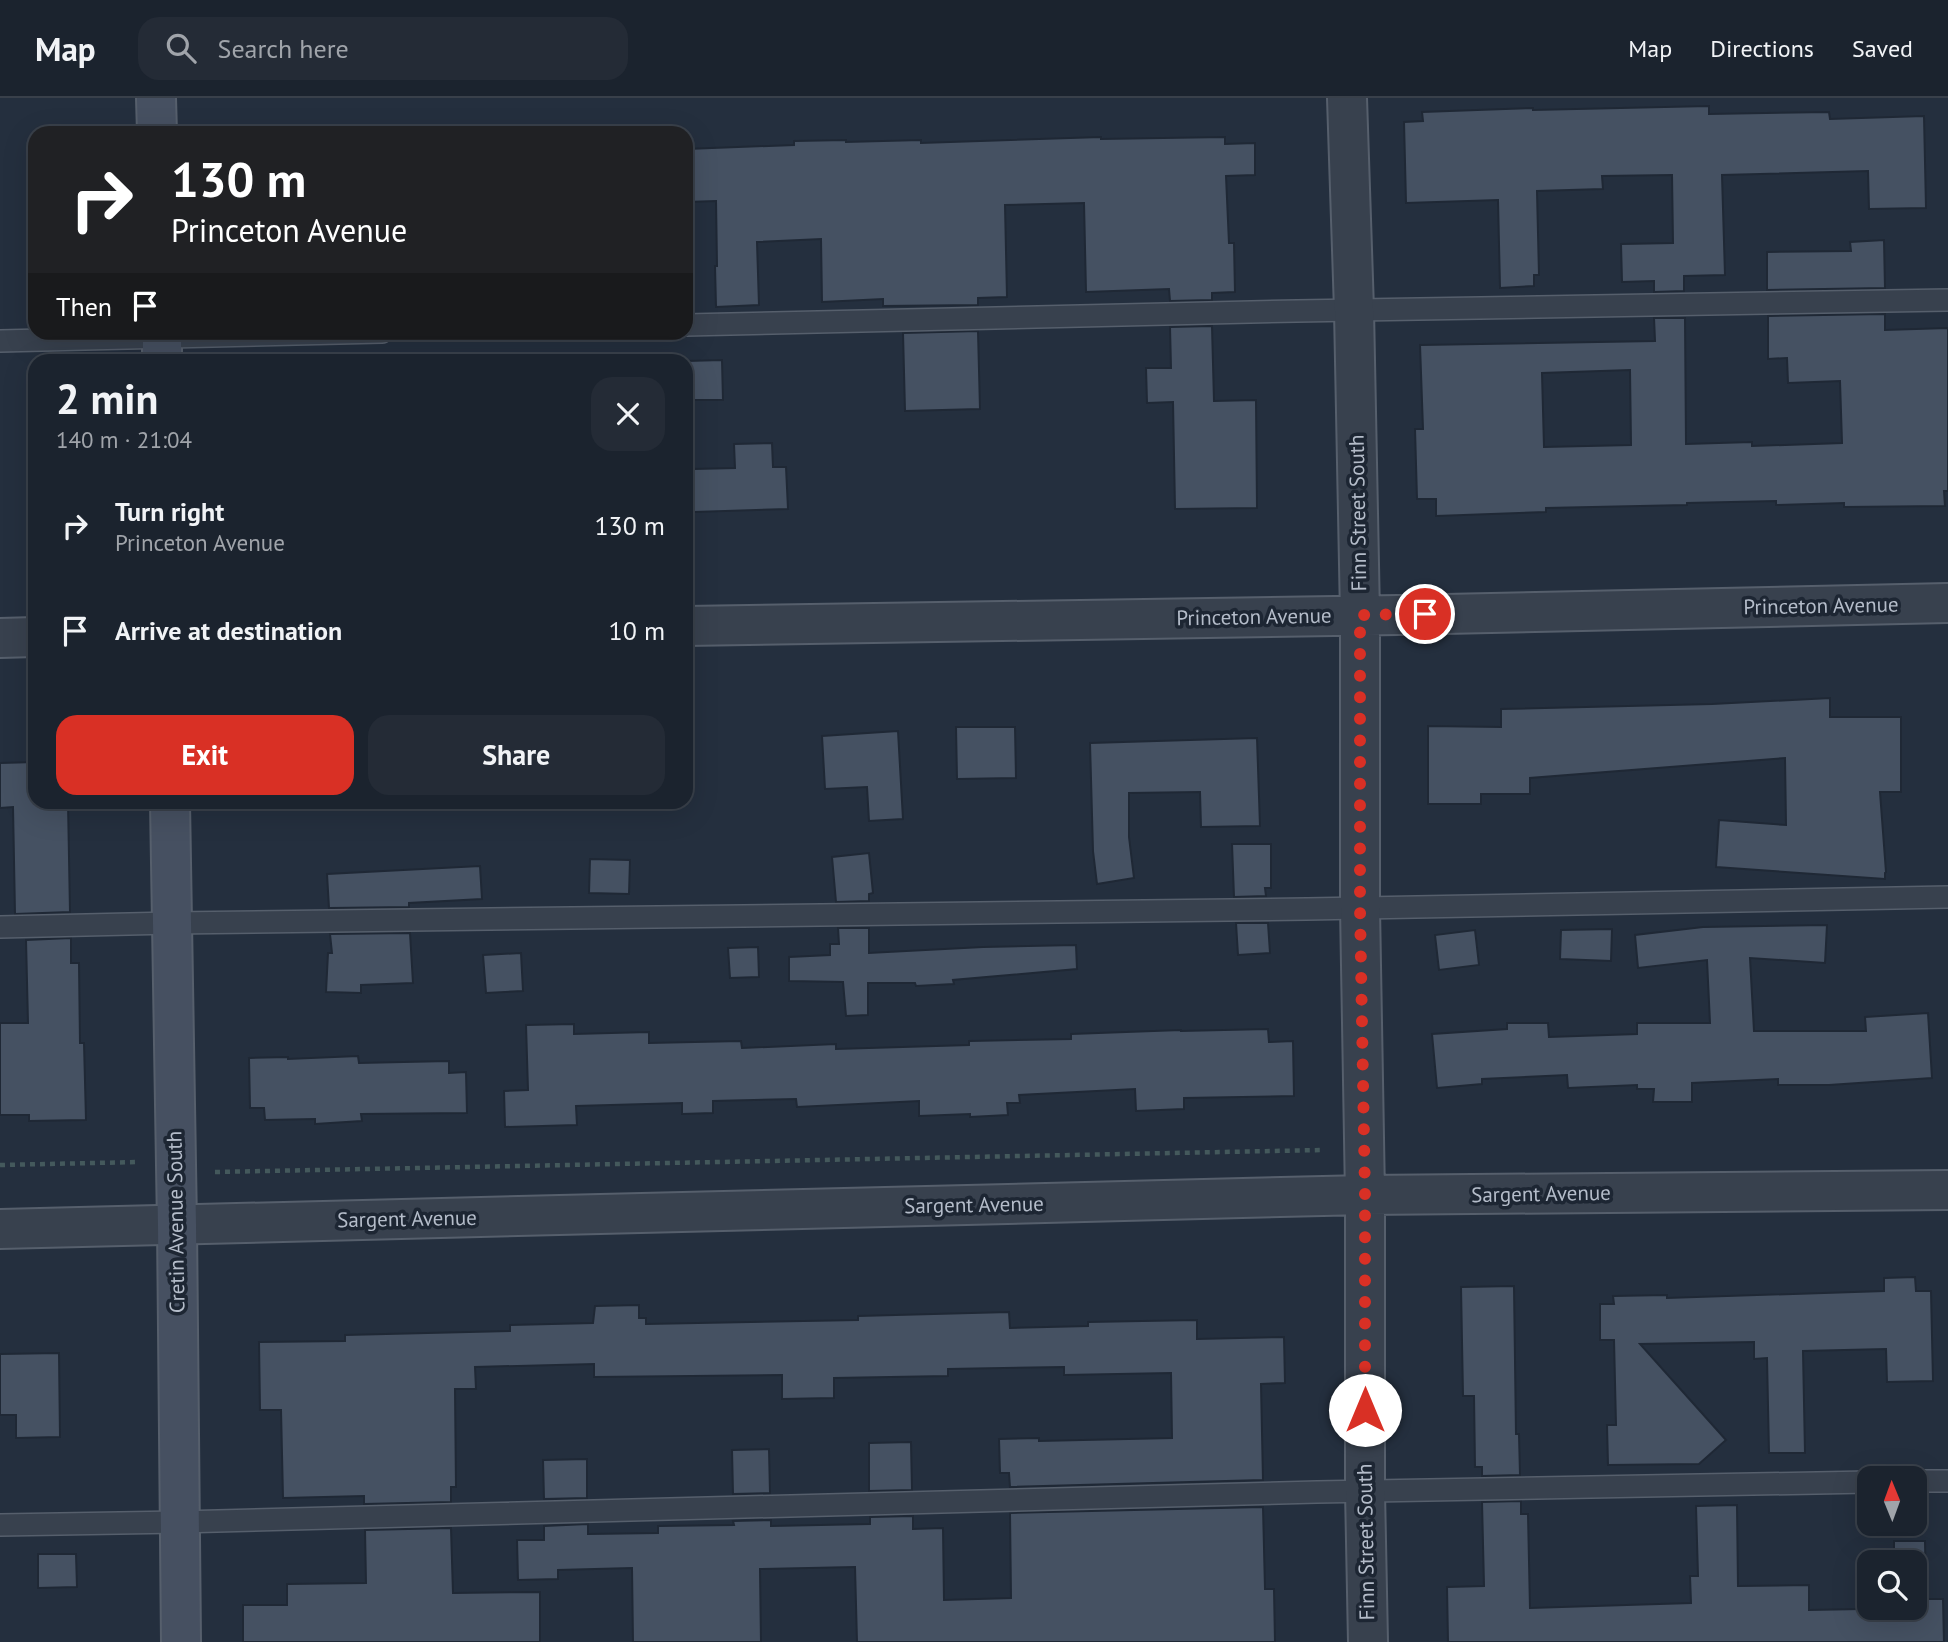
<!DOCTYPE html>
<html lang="en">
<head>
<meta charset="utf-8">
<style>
  :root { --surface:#1b232e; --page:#242b36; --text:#f1f3f6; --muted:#a0a4aa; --line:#39404a; --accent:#d93025 }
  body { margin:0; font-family:"PT Sans",sans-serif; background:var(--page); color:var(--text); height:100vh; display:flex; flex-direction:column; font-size:26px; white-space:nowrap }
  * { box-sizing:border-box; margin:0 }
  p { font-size:23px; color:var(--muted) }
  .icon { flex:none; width:38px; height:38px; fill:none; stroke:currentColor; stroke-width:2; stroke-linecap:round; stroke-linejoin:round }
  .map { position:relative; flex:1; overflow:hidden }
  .side { position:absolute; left:28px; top:256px; width:665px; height:455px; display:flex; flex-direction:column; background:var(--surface); border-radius:21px; box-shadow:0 7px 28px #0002,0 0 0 2px var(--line) }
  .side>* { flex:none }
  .guide { position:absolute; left:28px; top:28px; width:665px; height:214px; border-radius:21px; box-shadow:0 7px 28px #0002,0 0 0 2px var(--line); background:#202124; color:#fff; overflow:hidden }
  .needle { width:46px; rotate:359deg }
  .controls { position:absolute; left:1857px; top:1368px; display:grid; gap:14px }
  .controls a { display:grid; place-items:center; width:70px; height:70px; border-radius:14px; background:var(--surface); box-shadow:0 7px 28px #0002,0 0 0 2px var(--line); font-size:35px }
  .pin { position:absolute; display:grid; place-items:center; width:60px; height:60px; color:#fff; margin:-30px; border:4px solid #fff; border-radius:50%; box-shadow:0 2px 7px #0007 }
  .me { position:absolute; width:77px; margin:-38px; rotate:0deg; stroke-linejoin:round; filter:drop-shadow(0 0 5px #0008) }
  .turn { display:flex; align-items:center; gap:24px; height:147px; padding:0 28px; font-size:32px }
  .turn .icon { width:91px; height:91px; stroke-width:2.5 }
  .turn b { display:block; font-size:49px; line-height:60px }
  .then { display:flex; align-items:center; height:66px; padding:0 28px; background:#0003; gap:14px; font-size:26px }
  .round { display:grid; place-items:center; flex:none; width:74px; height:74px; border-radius:21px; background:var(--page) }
  .overview { display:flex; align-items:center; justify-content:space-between; height:119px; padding:0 28px }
  h1 { font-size:42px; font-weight:600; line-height:52px }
  .cta { display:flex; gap:14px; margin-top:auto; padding:14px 28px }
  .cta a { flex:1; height:80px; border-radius:21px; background:var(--accent); color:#fff; font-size:28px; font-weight:600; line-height:80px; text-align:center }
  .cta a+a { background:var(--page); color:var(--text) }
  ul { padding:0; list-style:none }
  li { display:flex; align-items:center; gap:21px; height:105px; padding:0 28px }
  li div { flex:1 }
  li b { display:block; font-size:26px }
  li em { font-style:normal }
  header { display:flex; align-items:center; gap:42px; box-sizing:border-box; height:98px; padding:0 35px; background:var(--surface); border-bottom:2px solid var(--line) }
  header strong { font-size:33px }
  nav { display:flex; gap:38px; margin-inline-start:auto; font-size:24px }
  .search { width:490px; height:63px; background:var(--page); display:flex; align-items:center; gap:18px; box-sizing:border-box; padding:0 24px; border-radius:21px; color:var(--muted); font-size:26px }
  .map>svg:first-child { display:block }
  .building { fill:#455162; stroke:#1f2835; stroke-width:2; fill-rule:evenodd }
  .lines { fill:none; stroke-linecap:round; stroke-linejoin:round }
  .lane-casing { stroke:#565f6c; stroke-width:24 }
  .street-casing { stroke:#565f6c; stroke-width:42 }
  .secondary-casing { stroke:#565f6c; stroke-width:42 }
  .path { stroke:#44595c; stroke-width:4.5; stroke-dasharray:5 5; stroke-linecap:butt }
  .lane { stroke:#38414e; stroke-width:21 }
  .street { stroke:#38414e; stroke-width:38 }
  .secondary { stroke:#465061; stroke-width:38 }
  .route { stroke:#d93025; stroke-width:12; stroke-dasharray:0 21.6 }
  .labels { text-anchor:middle; stroke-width:7; stroke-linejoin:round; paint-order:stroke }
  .street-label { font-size:21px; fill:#b4bcc9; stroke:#1d2633 }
</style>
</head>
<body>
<header>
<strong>Map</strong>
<div class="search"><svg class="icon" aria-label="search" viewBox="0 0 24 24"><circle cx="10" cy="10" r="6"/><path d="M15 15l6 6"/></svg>Search here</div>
<nav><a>Map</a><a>Directions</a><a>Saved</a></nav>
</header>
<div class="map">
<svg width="1948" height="1544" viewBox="0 0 1948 1544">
  <rect width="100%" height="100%" fill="#242f3e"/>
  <path class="building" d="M 1709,8 L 1709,16 L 1829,14 L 1830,21 L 1924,18 L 1926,110 L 1869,111 L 1868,73 L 1722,77 L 1725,177 L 1684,178 L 1684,193 L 1654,194 L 1654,183 L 1622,184 L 1621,146 L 1673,145 L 1672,77 L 1602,78 L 1603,91 L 1537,93 L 1539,177 L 1534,177 L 1534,188 L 1500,190 L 1498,102 L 1406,105 L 1404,24 L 1423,23 L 1422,14 L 1533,10 L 1533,12 Z
    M 1101,39 L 1101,41 L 1225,39 L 1225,46 L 1255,45 L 1255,77 L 1226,78 L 1229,145 L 1234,145 L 1235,194 L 1212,195 L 1212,202 L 1170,203 L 1169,191 L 1086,194 L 1084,105 L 1005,107 L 1007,199 L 978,200 L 978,207 L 883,208 L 883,201 L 822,204 L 821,141 L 757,144 L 759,207 L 716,209 L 715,168 L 717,168 L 716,103 L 686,104 L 686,51 L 794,47 L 794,43 L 846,42 L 846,44 L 921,42 L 921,45 Z
    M 1884,142 L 1885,190 L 1767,192 L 1767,154 L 1851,153 L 1850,144 Z
    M 1885,216 L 1885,232 L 1948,230 L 1948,393 L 1944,393 L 1945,408 L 1844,409 L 1844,405 L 1776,407 L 1776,403 L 1687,405 L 1687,407 L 1546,410 L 1546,414 L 1436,418 L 1436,401 L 1417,401 L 1415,331 L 1423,331 L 1420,247 L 1655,243 L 1654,220 L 1685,220 L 1686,346 L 1752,344 L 1752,348 L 1842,345 L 1840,283 L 1788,285 L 1787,260 L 1768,261 L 1768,218 ZM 1630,272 L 1631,347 L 1544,349 L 1542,275 Z
    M 1212,228 L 1214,303 L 1256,302 L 1257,410 L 1175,411 L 1173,304 L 1147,305 L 1146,270 L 1171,270 L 1170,229 Z
    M 978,233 L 980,311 L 905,313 L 903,235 Z
    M 722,262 L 723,302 L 686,302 L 686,263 Z
    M 772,345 L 773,369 L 786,369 L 788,411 L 694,414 L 693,371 L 735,370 L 734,346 Z
    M 1830,600 L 1830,619 L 1901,619 L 1901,694 L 1880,694 L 1886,774 L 1885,775 L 1885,781 L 1716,769 L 1719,722 L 1786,727 L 1785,660 L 1530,680 L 1530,696 L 1481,696 L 1481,706 L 1428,706 L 1428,628 L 1501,629 L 1501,611 L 1712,606 Z
    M 956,629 L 1015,629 L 1016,680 L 957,681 Z
    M 898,633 L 903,721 L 869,723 L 867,689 L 825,691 L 822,638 Z
    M 1257,640 L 1260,728 L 1201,729 L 1200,694 L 1129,695 L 1129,739 L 1134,780 L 1097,786 L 1093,753 L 1090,645 Z
    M 35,664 L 35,704 L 68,704 L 70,814 L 15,816 L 13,709 L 0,710 L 0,665 Z
    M 1232,746 L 1271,746 L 1271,790 L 1265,790 L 1266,798 L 1234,799 Z
    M 869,755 L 873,795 L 869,796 L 869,803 L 836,804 L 832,759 Z
    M 590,761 L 630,762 L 629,796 L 589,795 Z
    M 480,768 L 482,801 L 409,805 L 409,809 L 329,810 L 327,776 Z
    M 1236,825 L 1268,825 L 1270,855 L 1238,857 Z
    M 1827,827 L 1825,865 L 1750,860 L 1754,933 L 1866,933 L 1865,919 L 1928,915 L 1932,980 L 1829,987 L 1778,987 L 1778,981 L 1692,985 L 1692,1004 L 1653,1004 L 1654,991 L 1637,991 L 1637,987 L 1568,990 L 1567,977 L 1482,981 L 1482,986 L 1437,990 L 1432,936 L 1507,931 L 1507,925 L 1548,925 L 1549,939 L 1637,936 L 1637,925 L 1710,925 L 1707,862 L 1638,870 L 1635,837 L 1703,829 Z
    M 838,830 L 869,830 L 869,855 L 983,849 L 1076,847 L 1077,871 L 953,882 L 954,886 L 916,888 L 915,885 L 868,885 L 868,917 L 846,918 L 843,884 L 789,883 L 789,859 L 830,857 L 830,846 L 839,846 Z
    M 1612,831 L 1611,863 L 1560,861 L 1561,832 Z
    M 1475,832 L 1479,867 L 1439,872 L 1435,837 Z
    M 410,835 L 413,885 L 361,887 L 361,895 L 326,894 L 328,855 L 332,855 L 330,836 Z
    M 71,840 L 71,865 L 79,865 L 80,945 L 84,945 L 86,1022 L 29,1023 L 29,1017 L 0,1017 L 0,925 L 28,925 L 26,842 Z
    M 758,849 L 759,879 L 730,880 L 728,850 Z
    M 521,855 L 523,893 L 486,895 L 483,857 Z
    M 574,926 L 574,936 L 649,934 L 649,945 L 741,943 L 742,950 L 836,946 L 836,951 L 969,947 L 969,943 L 1071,941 L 1071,936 L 1181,932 L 1181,933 L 1268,931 L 1269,944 L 1293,943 L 1294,998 L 1184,1000 L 1184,1011 L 1136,1013 L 1135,991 L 1019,997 L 1020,1005 L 1007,1005 L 1008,1017 L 970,1019 L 970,1016 L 919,1018 L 919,1003 L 797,1009 L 796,1001 L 713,1003 L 713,1015 L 682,1016 L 682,1005 L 576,1008 L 577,1027 L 505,1029 L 504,993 L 528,992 L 526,927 Z
    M 358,958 L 359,965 L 449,963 L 449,975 L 466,974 L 467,1015 L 361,1016 L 362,1023 L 315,1026 L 315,1021 L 265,1022 L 264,1010 L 250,1010 L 249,960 L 288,959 L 288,961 Z
    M 1915,1179 L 1916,1193 L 1931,1193 L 1933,1283 L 1887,1284 L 1886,1251 L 1803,1253 L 1805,1355 L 1769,1355 L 1767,1260 L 1754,1261 L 1754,1244 L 1640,1246 L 1726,1342 L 1699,1366 L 1608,1367 L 1607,1327 L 1616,1327 L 1614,1242 L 1600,1242 L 1600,1206 L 1614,1206 L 1613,1198 L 1667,1197 L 1667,1200 L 1884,1193 L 1884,1180 Z
    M 1514,1188 L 1516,1336 L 1519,1336 L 1520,1377 L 1482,1378 L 1482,1369 L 1475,1369 L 1474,1298 L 1463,1298 L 1461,1189 Z
    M 639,1207 L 639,1220 L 646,1220 L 646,1226 L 858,1222 L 858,1218 L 1009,1214 L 1010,1230 L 1088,1228 L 1088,1224 L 1197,1222 L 1197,1241 L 1284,1239 L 1285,1285 L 1261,1286 L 1263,1382 L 1010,1389 L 1009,1375 L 1000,1375 L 999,1341 L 1039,1340 L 1039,1343 L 1172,1340 L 1171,1275 L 1064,1277 L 1064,1269 L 948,1271 L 948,1278 L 834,1280 L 834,1300 L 782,1301 L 782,1277 L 594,1279 L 594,1266 L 475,1269 L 476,1291 L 455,1291 L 456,1389 L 451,1389 L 451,1404 L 364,1406 L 364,1398 L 283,1400 L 281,1312 L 260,1312 L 259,1244 L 345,1243 L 345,1237 L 510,1233 L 510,1227 L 593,1225 L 595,1208 Z
    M 59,1255 L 60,1339 L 16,1340 L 16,1317 L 0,1317 L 0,1256 Z
    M 911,1344 L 912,1392 L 869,1393 L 869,1345 Z
    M 769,1351 L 770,1395 L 733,1396 L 732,1352 Z
    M 587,1361 L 587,1400 L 544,1401 L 543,1362 Z
    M 1521,1403 L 1521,1416 L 1528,1416 L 1530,1510 L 1691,1505 L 1690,1478 L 1698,1478 L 1696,1408 L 1737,1407 L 1738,1488 L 1809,1487 L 1809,1512 L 1914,1510 L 1914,1465 L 1894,1465 L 1894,1443 L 1925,1443 L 1926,1501 L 1943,1501 L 1944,1544 L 1448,1544 L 1447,1489 L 1484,1488 L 1482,1404 Z
    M 1263,1409 L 1265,1491 L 1274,1491 L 1275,1544 L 857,1544 L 855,1469 L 760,1471 L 761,1544 L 633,1544 L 632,1470 L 558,1472 L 558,1481 L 518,1482 L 517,1442 L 544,1442 L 544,1428 L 588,1426 L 588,1436 L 658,1435 L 658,1428 L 734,1427 L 733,1423 L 771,1422 L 771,1428 L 870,1426 L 870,1419 L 913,1418 L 913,1431 L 943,1430 L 944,1502 L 1011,1500 L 1010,1415 Z
    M 451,1430 L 453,1495 L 540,1494 L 540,1544 L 243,1544 L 243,1507 L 287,1507 L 287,1486 L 366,1485 L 365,1432 Z
    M 38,1456 L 76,1456 L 77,1489 L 38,1490 Z"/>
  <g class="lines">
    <g class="lane-casing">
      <path id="lane" d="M 686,227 L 1297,213 L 1948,202
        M 0,243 L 382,234
        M 0,829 L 172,825 L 1307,811 L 1948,799
        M 1914,1383 L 1948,1383
        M 0,1427 L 179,1424 L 1317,1394 L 1869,1384"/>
    </g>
    <g class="street-casing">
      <path id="street" d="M 1347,0 L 1354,212 L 1360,517 L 1360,810 L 1365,1097 L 1365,1393 L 1368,1544
        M 686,528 L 1398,517 L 1948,505
        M 0,540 L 35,539
        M 0,1131 L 1365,1097 L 1948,1092"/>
    </g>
    <g class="secondary-casing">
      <path id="secondary" d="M 156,0 L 157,35
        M 162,234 L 162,262
        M 170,704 L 177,1127 L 181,1544"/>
    </g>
    <path class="path" d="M 0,1067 L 139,1064
      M 215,1074 L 1323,1052"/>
    <use href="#lane" class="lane"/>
    <use href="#street" class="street"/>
    <use href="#secondary" class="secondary"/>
  </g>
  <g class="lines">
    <path class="route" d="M 1365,1312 L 1365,1097 L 1360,810 L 1360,517 L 1425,516"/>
  </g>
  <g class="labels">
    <g class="street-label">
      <text transform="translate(1358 415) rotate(-91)" y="7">Finn Street South</text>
      <text transform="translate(1821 508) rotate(-1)" y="7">Princeton Avenue</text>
      <text transform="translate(1254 519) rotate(-1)" y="7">Princeton Avenue</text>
      <text transform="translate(1541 1096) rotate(-1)" y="7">Sargent Avenue</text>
      <text transform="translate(974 1107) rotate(-1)" y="7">Sargent Avenue</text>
      <text transform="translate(407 1121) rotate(-1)" y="7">Sargent Avenue</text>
      <text transform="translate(176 1124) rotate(-91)" y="7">Cretin Avenue South</text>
      <text transform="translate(1366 1444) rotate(-91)" y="7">Finn Street South</text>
    </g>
  </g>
</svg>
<div class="controls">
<a><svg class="needle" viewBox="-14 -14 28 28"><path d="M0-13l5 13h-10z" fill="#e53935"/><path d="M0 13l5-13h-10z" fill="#a0a4aa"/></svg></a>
<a><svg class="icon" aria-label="search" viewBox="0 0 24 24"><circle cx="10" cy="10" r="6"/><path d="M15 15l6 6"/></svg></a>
</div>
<div class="pin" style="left:1425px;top:516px;background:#d93025"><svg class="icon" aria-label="arrive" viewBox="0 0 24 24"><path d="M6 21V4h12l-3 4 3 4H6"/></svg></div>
<svg class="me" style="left:1365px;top:1312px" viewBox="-20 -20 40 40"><circle r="19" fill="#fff"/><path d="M0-13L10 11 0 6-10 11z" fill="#d93025"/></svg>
<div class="guide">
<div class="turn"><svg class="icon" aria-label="right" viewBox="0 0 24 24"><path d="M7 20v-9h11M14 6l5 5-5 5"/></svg><div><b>130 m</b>Princeton Avenue</div></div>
<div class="then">Then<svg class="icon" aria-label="arrive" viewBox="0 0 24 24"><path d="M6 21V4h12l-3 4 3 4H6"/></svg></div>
</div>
<section class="side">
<div class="overview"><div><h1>2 min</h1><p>140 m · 21:04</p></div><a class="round"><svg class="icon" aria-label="close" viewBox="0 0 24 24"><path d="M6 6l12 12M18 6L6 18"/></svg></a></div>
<ul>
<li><svg class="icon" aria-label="right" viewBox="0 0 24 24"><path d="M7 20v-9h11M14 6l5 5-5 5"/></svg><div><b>Turn right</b><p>Princeton Avenue</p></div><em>130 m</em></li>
<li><svg class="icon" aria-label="arrive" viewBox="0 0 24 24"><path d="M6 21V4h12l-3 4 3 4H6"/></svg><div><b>Arrive at destination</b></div><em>10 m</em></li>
</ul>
<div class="cta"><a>Exit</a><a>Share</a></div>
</section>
</div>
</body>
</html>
